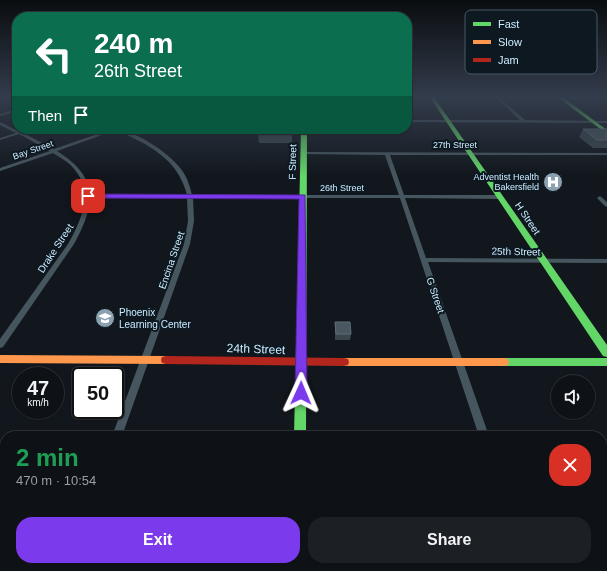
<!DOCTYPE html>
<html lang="en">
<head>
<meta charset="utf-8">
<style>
  :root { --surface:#0e1116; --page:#1c1f23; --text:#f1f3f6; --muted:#9b9da1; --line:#2e3135; --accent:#7c3aed }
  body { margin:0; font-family:Arial,sans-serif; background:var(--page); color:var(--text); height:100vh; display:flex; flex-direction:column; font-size:15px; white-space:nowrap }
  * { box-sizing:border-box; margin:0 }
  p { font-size:13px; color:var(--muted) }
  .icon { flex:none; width:22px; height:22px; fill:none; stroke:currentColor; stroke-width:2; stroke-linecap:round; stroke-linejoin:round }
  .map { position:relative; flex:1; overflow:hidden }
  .details { position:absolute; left:0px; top:431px; width:607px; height:140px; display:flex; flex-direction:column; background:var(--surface); border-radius:16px 16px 0 0; box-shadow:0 1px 3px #0004,0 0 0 1px var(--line) }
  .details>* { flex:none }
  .hud { position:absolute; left:12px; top:12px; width:400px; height:122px; border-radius:16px; box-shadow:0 1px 3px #0004,0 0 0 1px var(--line); background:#0b6e4f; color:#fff; overflow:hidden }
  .controls { position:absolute; left:551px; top:375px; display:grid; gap:8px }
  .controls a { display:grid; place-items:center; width:44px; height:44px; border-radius:50%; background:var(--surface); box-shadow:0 1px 3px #0004,0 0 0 1px var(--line); font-size:20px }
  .speed { position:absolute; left:12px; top:367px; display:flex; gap:8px; font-size:20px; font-weight:700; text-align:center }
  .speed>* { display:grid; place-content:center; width:52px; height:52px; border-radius:50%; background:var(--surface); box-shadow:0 1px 3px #0004,0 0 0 1px var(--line); line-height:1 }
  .speed small { font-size:10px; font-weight:400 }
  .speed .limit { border:2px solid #111; border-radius:6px; background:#fff; color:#111 }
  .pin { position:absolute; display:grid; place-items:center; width:34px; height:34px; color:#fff; margin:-17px; border-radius:8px; box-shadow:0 2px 6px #0006 }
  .me { position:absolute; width:44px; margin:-22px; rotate:1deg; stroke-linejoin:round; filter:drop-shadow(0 0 3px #0008) }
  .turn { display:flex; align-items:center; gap:14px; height:84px; padding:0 16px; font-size:18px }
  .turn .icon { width:52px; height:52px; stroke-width:2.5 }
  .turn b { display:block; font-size:28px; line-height:34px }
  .then { display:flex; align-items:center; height:38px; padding:0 16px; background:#0003; gap:8px; font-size:15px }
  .round { display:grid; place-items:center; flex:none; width:42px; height:42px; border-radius:16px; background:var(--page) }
  .summary { display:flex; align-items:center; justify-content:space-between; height:68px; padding:0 16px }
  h1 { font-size:24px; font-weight:700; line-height:30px; color:#1e9e55 }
  .primary-button { display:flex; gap:8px; margin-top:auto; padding:8px 16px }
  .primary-button a { flex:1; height:46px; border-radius:16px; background:var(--accent); color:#fff; font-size:16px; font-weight:700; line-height:46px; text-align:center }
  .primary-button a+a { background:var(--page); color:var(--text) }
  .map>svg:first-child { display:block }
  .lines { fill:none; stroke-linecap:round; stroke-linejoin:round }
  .street { fill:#46565e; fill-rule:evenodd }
  .fast { fill:#63d668; fill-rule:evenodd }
  .slow { fill:#ff974d; fill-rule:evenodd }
  .jam { fill:#b3261e; fill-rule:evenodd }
  .wall { fill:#3a454c }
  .building { fill:#4a5760; stroke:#5e6e79 }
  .route { fill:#7c3aed; stroke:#51269a }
  .labels { text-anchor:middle; stroke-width:4; stroke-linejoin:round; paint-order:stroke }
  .far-street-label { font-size:9px; fill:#cdecff; stroke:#0d1821 }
  .far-poi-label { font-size:9px; fill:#cdecff; stroke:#0d1821; text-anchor:end }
  .street-label { font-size:10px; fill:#cdecff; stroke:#0d1821 }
  .poi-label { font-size:10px; fill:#cdecff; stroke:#0d1821; text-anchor:start }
  .near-street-label { font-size:12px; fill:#cdecff; stroke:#0d1821 }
  .key { fill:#0d1821; stroke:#475864; stroke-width:1 }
  .key-label { font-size:11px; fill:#cdecff }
</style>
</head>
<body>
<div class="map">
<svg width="607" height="571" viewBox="0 0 607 571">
  <rect width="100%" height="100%" fill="#12171d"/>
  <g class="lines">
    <path class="street" d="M 432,96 L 560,96 L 561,98 L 500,98 L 525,120 L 607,121 L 607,123 L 407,122 L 407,120 L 520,120 L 496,98 L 431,98 Z
      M 567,96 L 607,96 L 607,98 L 566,98 Z
      M 17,109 L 17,111 L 0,116 L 0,114 Z
      M 0,122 L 20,132 L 29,129 L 35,129 L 23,133 L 54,149 L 112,129 C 134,129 168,152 181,169 C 187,177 190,186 192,195 L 399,195 L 385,155 L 301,154 L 301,153 L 303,152 L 607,153 L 607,155 L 390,155 L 404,195 L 500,195 L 503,197 L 500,199 L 405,198 L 426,258 L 607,259 L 607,263 L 428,262 L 489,436 L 479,436 L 400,198 L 193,198 L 194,221 L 190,244 L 122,436 L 112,436 L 184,244 L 188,221 L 187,198 L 90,198 C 89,215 82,229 74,244 L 3,347 L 0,348 L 0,339 L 68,244 C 81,221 94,193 75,170 C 70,163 61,158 53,153 L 0,171 L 0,168 L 50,151 L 19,134 L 0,140 L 0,138 L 16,133 L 0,125 ZM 116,130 C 147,144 178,158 187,195 L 90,194 C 87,173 75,163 57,151 Z
      M 600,196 L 607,202 L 607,207 L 605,206 L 597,198 Z
      M 64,566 L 76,566 L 74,571 L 62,571 Z
      M 522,566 L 534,566 L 536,571 L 524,571 Z"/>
    <path class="fast" d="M 429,96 L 433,96 L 607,345 L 607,357 L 603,356 Z
      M 556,96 L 561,96 L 607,130 L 607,134 Z
      M 301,129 L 307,129 L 306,436 L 294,436 Z
      M 504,358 L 607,358 L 607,366 L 504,366 L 500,365 L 499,362 L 500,359 Z
      M 0,530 L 5,531 L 5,547 L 0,546 Z
      M 602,532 L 607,532 L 607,548 L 602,548 Z"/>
    <path class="slow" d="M 0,355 L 166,356 L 170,357 L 171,360 L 170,363 L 166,364 L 0,363 Z
      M 344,358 L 504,358 L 508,359 L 509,362 L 508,365 L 504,366 L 344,366 L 340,365 L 339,362 L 340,359 Z
      M 291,566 L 307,566 L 307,571 L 291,571 Z"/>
    <path class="jam" d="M 166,356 L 344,358 L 348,359 L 349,362 L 348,365 L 344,366 L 166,364 L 162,363 L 161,360 L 162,357 Z"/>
  </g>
  <path class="wall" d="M 292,129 L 292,143 L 259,143 L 258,134 Z
    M 583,129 L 607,129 L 607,148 L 593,148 L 579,137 Z
    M 335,322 L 351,334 L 350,340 L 335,340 Z"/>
  <path class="building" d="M 259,129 L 292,129 L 292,133 L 258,134 Z
    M 583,129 L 607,129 L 607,140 L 597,140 Z
    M 335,322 L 350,322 L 351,334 L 336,334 Z"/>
  <linearGradient id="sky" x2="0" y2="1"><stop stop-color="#0a0d10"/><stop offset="0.55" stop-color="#333c4c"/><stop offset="1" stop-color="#333c4c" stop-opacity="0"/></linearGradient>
  <rect width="607" height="176" fill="url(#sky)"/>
  <path class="route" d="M 88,194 L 305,195 L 307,393 L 305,396 L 301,398 L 297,396 L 295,393 L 299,199 L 85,198 L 84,196 Z"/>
  <defs>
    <g id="hospital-disc" transform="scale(1)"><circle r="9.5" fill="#8ca1b0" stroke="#0d1821"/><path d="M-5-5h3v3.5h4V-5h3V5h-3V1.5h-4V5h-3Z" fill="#fff"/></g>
    <g id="school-disc" transform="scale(1)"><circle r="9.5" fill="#8ca1b0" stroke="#0d1821"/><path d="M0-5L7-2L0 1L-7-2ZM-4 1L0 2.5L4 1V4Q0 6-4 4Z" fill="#fff"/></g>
  </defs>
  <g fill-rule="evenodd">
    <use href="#hospital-disc" x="553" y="182"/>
    <use href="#school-disc" x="105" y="318"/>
  </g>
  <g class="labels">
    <g class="far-street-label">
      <text x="455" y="148">27th Street</text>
      <text transform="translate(33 150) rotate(-19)" y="3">Bay Street</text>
      <text x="342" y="191">26th Street</text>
    </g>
    <g class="far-poi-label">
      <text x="539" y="180">Adventist Health<tspan x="539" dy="10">Bakersfield</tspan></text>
    </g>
    <g class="street-label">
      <text transform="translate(292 162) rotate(-89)" y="4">F Street</text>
      <text transform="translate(528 218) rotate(56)" y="4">H Street</text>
      <text transform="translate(55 248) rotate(-57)" y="4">Drake Street</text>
      <text transform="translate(516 251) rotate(1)" y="4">25th Street</text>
      <text transform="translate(171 260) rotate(-71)" y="4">Encina Street</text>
      <text transform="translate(436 295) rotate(71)" y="4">G Street</text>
    </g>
    <g class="poi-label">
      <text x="119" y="316">Phoenix<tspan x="119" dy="12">Learning Center</tspan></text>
    </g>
    <g class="near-street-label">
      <text transform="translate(256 349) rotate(2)" y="4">24th Street</text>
    </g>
  </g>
  <rect x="465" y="10" width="132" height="64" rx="6" class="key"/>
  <rect x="473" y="22" width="18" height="4" fill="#63d668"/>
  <rect x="473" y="40" width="18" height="4" fill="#ff974d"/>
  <rect x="473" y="58" width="18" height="4" fill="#b3261e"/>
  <g class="key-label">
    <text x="498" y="28">Fast</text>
    <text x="498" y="46">Slow</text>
    <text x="498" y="64">Jam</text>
  </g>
</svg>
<div class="controls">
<a><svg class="icon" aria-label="sound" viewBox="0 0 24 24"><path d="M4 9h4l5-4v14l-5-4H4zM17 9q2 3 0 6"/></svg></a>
</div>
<div class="speed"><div>47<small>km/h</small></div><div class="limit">50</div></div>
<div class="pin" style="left:88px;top:196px;background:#d93025"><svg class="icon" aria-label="arrive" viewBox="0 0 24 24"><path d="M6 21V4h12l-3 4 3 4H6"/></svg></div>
<svg class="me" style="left:301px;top:393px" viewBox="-20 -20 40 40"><path d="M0-17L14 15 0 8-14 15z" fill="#7c3aed" stroke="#fff" stroke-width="4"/></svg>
<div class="hud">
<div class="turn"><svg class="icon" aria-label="left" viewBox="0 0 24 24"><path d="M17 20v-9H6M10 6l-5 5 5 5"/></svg><div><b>240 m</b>26th Street</div></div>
<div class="then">Then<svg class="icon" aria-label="arrive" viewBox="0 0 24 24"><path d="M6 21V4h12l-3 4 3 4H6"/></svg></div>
</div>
<section class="details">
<div class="summary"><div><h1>2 min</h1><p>470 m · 10:54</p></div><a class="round" style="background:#d93025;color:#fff"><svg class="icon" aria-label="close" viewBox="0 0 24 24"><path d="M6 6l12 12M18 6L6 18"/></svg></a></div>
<div class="primary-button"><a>Exit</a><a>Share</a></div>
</section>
</div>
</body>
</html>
